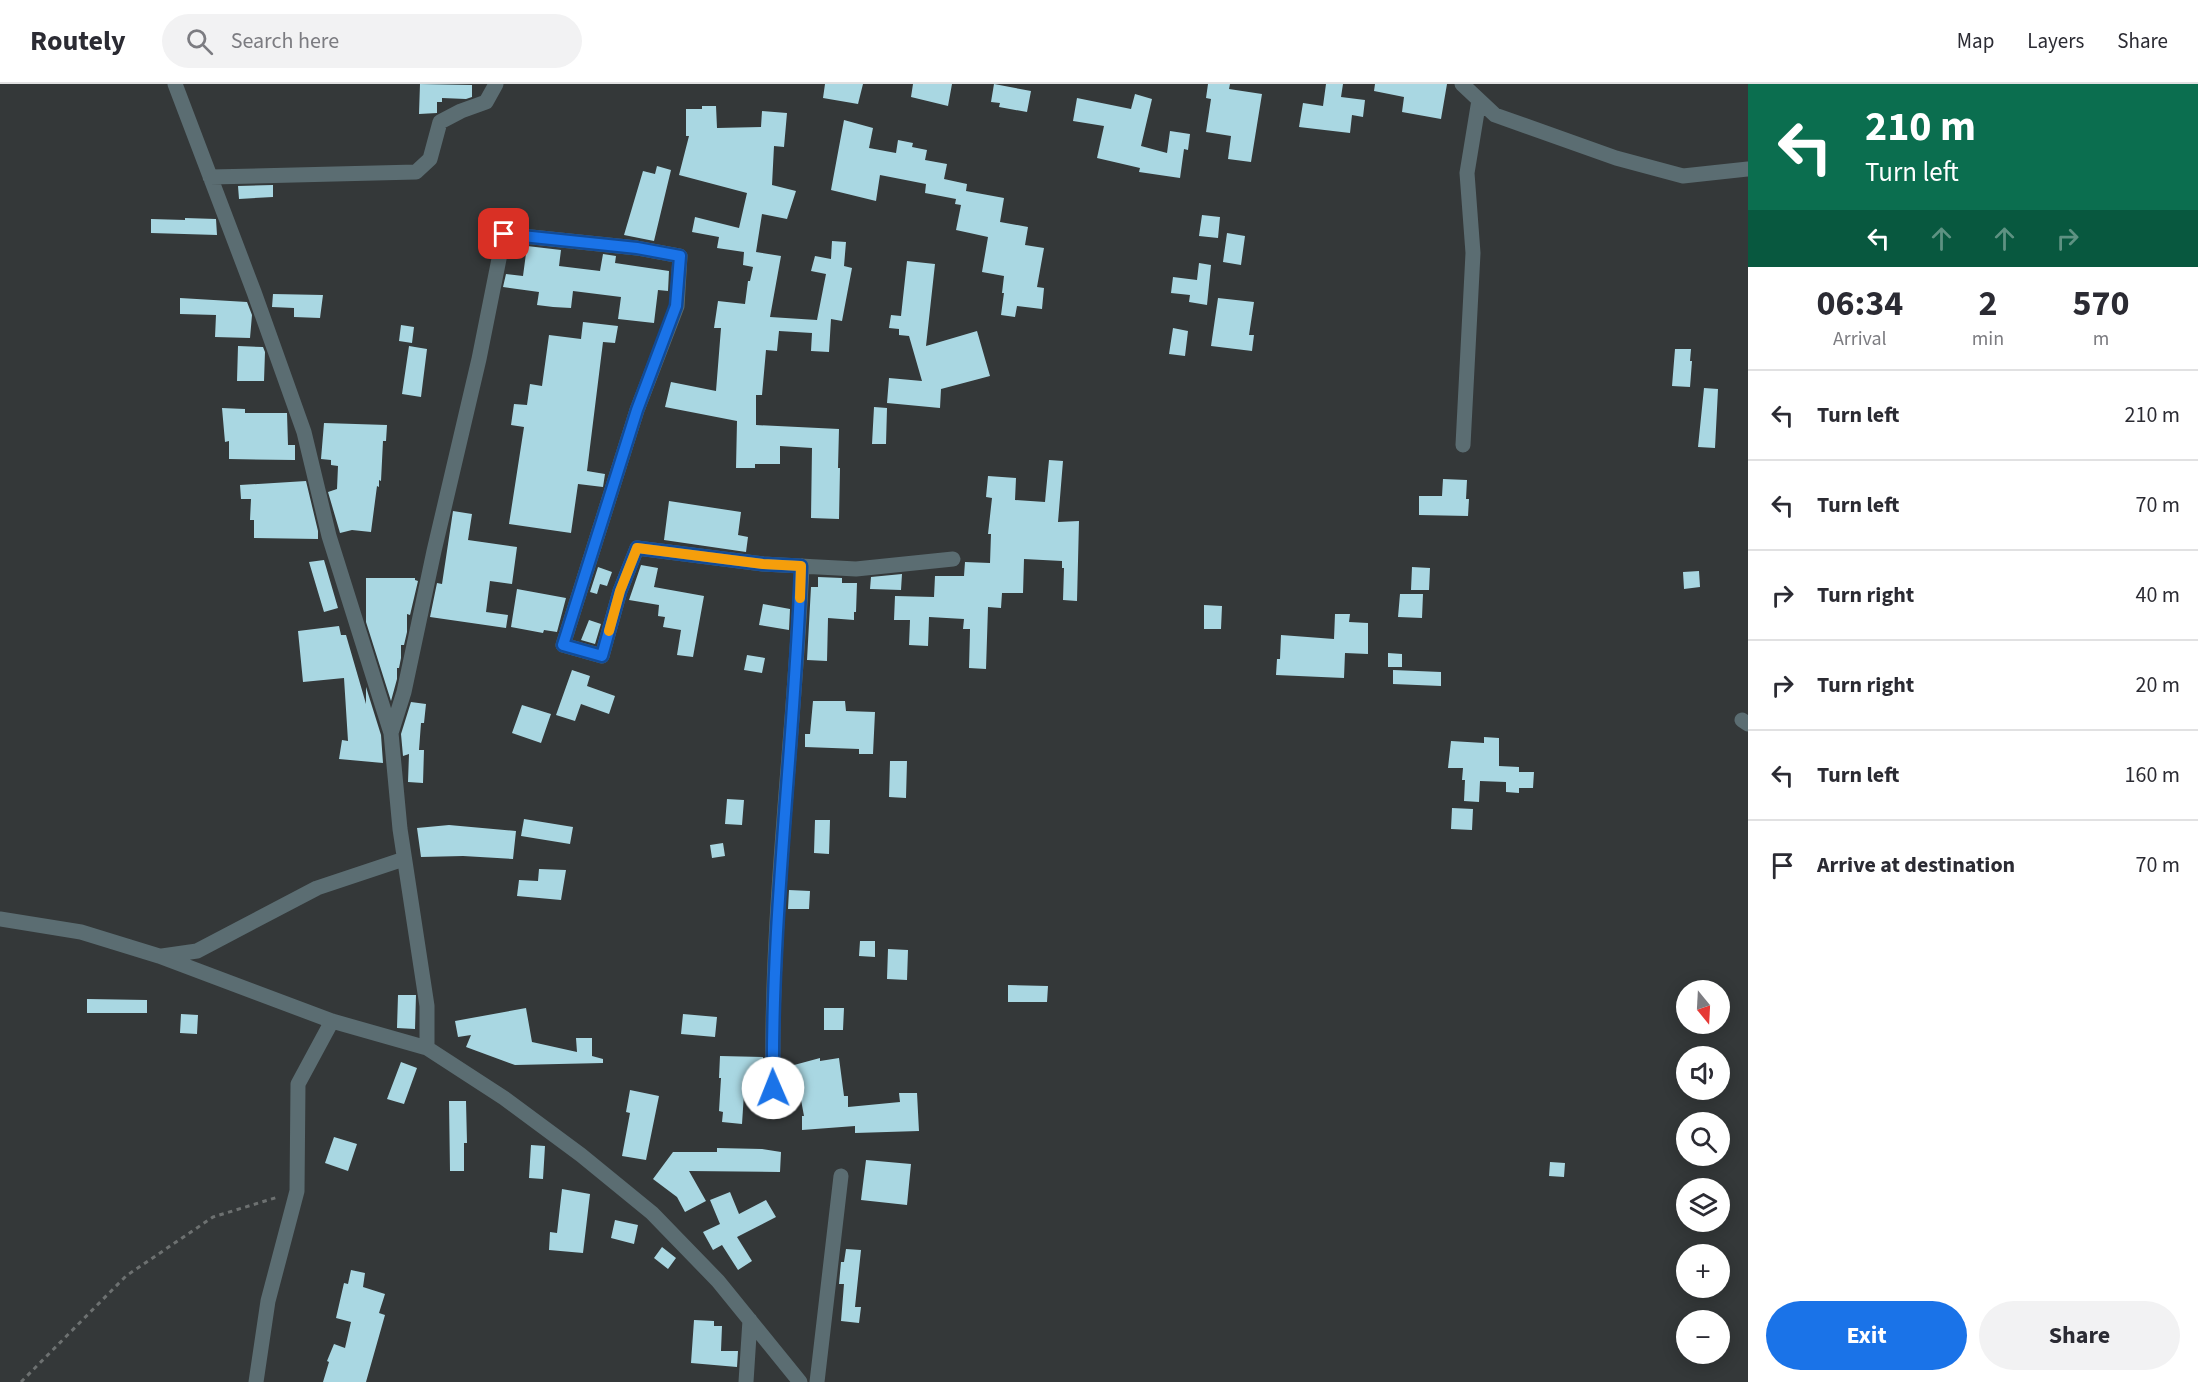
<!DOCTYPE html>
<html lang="en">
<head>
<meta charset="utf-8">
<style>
  :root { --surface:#fff; --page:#f2f2f3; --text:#2b2b33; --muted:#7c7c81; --line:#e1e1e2; --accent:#1a73e8 }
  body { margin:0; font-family:"Source Sans 3",sans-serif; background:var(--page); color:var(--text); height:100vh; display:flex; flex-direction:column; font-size:22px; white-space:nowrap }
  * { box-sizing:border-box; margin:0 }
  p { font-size:20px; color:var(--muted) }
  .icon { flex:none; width:33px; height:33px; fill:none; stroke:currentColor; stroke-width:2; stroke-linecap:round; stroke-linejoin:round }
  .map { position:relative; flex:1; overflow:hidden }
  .drawer { display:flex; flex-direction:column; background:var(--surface); width:450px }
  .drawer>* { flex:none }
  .top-card { background:#0b6e4f; color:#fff; overflow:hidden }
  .needle { width:39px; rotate:162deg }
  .tools { position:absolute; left:1676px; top:896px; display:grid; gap:12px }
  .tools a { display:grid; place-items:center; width:54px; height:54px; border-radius:50%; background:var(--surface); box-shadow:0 3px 15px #0003; font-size:30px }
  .pin { position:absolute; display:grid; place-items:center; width:51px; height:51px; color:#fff; margin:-26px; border-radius:12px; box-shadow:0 3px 9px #0006 }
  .me { position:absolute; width:66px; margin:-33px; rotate:359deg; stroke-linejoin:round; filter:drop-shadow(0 0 4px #0008) }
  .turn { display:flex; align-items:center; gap:21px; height:126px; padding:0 18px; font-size:27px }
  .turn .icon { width:78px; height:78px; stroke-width:2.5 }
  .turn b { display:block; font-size:42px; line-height:51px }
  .lanes { display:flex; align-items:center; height:57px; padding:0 18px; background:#0003; justify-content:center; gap:30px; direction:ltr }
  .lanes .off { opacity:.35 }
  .eta { display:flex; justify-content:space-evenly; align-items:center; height:102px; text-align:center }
  .eta b { font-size:36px; font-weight:700; line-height:42px }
  .cta { display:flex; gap:12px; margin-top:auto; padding:12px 18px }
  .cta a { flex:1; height:69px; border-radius:36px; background:var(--accent); color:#fff; font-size:24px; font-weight:700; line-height:69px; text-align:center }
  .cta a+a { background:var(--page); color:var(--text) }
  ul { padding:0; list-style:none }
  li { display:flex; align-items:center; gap:18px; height:90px; padding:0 18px; border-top:2px solid var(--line) }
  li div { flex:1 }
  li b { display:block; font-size:22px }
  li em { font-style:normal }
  header { display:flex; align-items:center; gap:36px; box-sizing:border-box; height:84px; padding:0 30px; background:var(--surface); border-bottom:2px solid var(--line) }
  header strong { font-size:28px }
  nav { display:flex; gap:33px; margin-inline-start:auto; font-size:21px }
  .search { width:420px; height:54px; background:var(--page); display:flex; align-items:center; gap:15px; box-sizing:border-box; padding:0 21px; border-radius:33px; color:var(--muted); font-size:22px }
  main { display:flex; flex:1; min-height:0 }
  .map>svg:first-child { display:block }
  .building { fill:#a9d7e2 }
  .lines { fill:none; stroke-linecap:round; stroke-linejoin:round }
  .path { stroke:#6d7171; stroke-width:3; stroke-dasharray:4.5 4.5; stroke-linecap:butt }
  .minor { stroke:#5b6d72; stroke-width:15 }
  .route-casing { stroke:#114b97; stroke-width:15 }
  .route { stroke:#1a73e8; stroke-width:10 }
  .slow { stroke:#f59e0b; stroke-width:10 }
</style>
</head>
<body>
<header>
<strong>Routely</strong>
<div class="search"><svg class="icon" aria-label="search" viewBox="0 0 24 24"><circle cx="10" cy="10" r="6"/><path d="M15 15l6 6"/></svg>Search here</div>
<nav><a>Map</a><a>Layers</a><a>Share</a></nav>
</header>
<main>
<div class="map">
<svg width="1748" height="1298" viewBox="0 0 1748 1298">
  <rect width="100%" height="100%" fill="#343839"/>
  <path class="building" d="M 420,0 L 472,1 L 472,13 L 466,15 L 442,14 L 442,18 L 437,18 L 437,29 L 419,30 Z
    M 825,0 L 863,0 L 858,20 L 823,14 Z
    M 913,0 L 952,0 L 948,22 L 911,13 Z
    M 994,0 L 1031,7 L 1027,28 L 999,23 L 1000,19 L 991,18 Z
    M 1208,0 L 1230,0 L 1229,5 L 1262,10 L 1251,78 L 1228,75 L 1231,52 L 1206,48 L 1211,15 L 1206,14 Z
    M 1326,0 L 1343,0 L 1341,13 L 1365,16 L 1363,33 L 1352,31 L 1350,49 L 1299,43 L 1303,19 L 1323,22 Z
    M 1375,0 L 1447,0 L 1441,35 L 1402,28 L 1404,13 L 1374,7 Z
    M 1135,10 L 1152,15 L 1141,62 L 1167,69 L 1170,47 L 1190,50 L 1188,66 L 1184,65 L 1180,94 L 1139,88 L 1140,84 L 1097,74 L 1104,42 L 1073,37 L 1077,14 L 1131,25 Z
    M 702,22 L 716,22 L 717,44 L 761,43 L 762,27 L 787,29 L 784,63 L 774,62 L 772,101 L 796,107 L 787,135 L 762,130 L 756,168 L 781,172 L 770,233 L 817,236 L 826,190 L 811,187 L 815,172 L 831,175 L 832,157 L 846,158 L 844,182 L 852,184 L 842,237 L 831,235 L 829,268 L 811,267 L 812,249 L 779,247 L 777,267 L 766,266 L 762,311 L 756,311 L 756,341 L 839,345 L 838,384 L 840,384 L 839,435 L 811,434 L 812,364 L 780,362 L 780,380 L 755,380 L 755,384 L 736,384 L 737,337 L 665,323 L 671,298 L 716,307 L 721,244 L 714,244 L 718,217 L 745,220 L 748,197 L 750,197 L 753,183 L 743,181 L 744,168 L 717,164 L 719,153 L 692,148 L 695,133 L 739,144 L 747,109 L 679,91 L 689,52 L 686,52 L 686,25 L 702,25 Z
    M 844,36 L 873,44 L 869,64 L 896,69 L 898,56 L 913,59 L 912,63 L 927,66 L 925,76 L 947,80 L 944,95 L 967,100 L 966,107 L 1004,114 L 1000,138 L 1028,143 L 1025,161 L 1044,164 L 1037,203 L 1044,204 L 1042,225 L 1017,222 L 1015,233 L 1001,231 L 1004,209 L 1002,209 L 1004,192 L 982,188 L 988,153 L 956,146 L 961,121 L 955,120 L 956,115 L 925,109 L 926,100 L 880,91 L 876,117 L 831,106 Z
    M 657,82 L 671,86 L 654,157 L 624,151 L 643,87 L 655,90 Z
    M 273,101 L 273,113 L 239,115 L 238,102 Z
    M 1202,131 L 1220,133 L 1218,154 L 1199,152 Z
    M 185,134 L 216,135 L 217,151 L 151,149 L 151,135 L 185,136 Z
    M 1227,149 L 1245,152 L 1241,181 L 1223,178 Z
    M 527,162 L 561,166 L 559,182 L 600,187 L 603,170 L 616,172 L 615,179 L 669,187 L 668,207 L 658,206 L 654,239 L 618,235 L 621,213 L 573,207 L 571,224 L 553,223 L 537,221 L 539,208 L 503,203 L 506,190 L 523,192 Z
    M 907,177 L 935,180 L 926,262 L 977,247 L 990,292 L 941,305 L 940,324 L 887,319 L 889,294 L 922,297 L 909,252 L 899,251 L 899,245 L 889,244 L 891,231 L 901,232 Z
    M 1199,179 L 1211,181 L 1207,221 L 1189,218 L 1190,211 L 1171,209 L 1173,193 L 1197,196 Z
    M 273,210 L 323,211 L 320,234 L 294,233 L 294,224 L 272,223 Z
    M 180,214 L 247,218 L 252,231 L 250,254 L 215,253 L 216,231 L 180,230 Z
    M 1218,214 L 1254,218 L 1249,251 L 1254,251 L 1252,267 L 1211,262 Z
    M 583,238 L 618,242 L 615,259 L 603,258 L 587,387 L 605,390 L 603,403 L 578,400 L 571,449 L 509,440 L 524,343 L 511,341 L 514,320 L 527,321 L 530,300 L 542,302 L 549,251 L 581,255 Z
    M 401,241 L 414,243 L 412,259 L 399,257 Z
    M 1173,244 L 1188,247 L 1185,272 L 1169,270 Z
    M 238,262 L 263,263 L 265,268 L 264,297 L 237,297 Z
    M 409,262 L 427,265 L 421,313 L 402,310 Z
    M 1675,265 L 1691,265 L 1690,277 L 1692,277 L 1690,303 L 1672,302 Z
    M 1704,304 L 1718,305 L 1715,364 L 1698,363 Z
    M 874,323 L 887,324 L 886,360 L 872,360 Z
    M 222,324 L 245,325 L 245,329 L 287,329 L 288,361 L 295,361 L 295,376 L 229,375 L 229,357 L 225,358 Z
    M 324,339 L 387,341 L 386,357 L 383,357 L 381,397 L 379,396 L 379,403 L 377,402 L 371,448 L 352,446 L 340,449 L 328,408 L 337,405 L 338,382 L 331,381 L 331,376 L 321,375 Z
    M 1049,376 L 1063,377 L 1058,438 L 1079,437 L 1077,517 L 1063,516 L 1064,484 L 1062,484 L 1062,477 L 1024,475 L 1023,509 L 1002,509 L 1001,524 L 988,523 L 986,585 L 969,584 L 970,545 L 963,545 L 964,535 L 929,533 L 928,562 L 909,561 L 910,536 L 894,536 L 895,512 L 934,513 L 935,492 L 964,492 L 965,478 L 990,479 L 991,450 L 988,450 L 992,414 L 986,413 L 988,392 L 1016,394 L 1015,416 L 1045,418 Z
    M 1443,395 L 1467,396 L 1466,415 L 1469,415 L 1468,432 L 1419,431 L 1419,412 L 1442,412 Z
    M 306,397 L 318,447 L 318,455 L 254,454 L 254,436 L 250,436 L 251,415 L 241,415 L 240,401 Z
    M 669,417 L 741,428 L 738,451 L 748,453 L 746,468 L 664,456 Z
    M 453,427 L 472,430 L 468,456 L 517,463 L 512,500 L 490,497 L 486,528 L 508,531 L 506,544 L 430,533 L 437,499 L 442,500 Z
    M 324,476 L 338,524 L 324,528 L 309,478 Z
    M 641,481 L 658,484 L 654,503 L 704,512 L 693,573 L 677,571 L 681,546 L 663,543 L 665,533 L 658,532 L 659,521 L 629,516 Z
    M 598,483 L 612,488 L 607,502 L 600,500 L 597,510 L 590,508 Z
    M 1412,483 L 1430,484 L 1429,506 L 1411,506 Z
    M 1699,487 L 1700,503 L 1684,505 L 1683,488 Z
    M 902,490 L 901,506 L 870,505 L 871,493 Z
    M 818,493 L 842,494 L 842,499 L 857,499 L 856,528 L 854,528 L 854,536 L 828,534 L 827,577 L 807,576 L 811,503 L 818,503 Z
    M 366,494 L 415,494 L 415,496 L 418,497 L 410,531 L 407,530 L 407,548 L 404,561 L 401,561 L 401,574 L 399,584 L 397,584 L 397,595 L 391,617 L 366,538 Z
    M 517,505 L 566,514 L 557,548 L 544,546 L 543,549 L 511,543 Z
    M 1400,510 L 1423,510 L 1422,534 L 1398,533 Z
    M 763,520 L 790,525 L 789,546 L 759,541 Z
    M 1204,521 L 1222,522 L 1221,545 L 1204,545 Z
    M 1335,530 L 1350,530 L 1349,538 L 1368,539 L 1368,570 L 1345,569 L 1344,594 L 1276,591 L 1277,575 L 1280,575 L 1281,551 L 1334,555 Z
    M 589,536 L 601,540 L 595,560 L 581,556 Z
    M 339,542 L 341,551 L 346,551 L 366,620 L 366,603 L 381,651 L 383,679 L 339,675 L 342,656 L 348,657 L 344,594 L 303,598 L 298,547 Z
    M 1388,569 L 1402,570 L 1402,583 L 1388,583 Z
    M 747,571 L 765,574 L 762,589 L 744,586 Z
    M 572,586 L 590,592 L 587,602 L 615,612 L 609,630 L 581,620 L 575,637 L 556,631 Z
    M 1393,586 L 1441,588 L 1441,602 L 1393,600 Z
    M 813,617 L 845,617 L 846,627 L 875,628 L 873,670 L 859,670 L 859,665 L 805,663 L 805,650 L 810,650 Z
    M 411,618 L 426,620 L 424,639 L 421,639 L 419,666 L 424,666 L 423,699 L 408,698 L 409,670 L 403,672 L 401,650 Z
    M 522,621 L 551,630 L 541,659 L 512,649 Z
    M 1484,653 L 1499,654 L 1499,682 L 1519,683 L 1519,688 L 1534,688 L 1533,704 L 1519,704 L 1519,709 L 1506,708 L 1506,698 L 1480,697 L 1479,718 L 1464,717 L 1465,696 L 1462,696 L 1463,684 L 1448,684 L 1451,657 L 1484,659 Z
    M 890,677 L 907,677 L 906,714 L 889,713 Z
    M 727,715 L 744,716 L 742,741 L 725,740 Z
    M 1452,724 L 1473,725 L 1472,746 L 1451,745 Z
    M 524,735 L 573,743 L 570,760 L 521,752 Z
    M 815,736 L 830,736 L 829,770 L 814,769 Z
    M 449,741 L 516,747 L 513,775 L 463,772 L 421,773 L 417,744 Z
    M 723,759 L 725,772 L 712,774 L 710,761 Z
    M 539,785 L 566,786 L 561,816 L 517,812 L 519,796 L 538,797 Z
    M 789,806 L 810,807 L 809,825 L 788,825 Z
    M 860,857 L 875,857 L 875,873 L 859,872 Z
    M 888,865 L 908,866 L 907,896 L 887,895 Z
    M 1008,901 L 1048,902 L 1047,918 L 1008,918 Z
    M 398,911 L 416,911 L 415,945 L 397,944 Z
    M 87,915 L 147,916 L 147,929 L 87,929 Z
    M 526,924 L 532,958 L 577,968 L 576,954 L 592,954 L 592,972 L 603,975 L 603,979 L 515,981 L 466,963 L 471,951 L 458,953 L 455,937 Z
    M 824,924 L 844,924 L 843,946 L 824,946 Z
    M 181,930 L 198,931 L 197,950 L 180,949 Z
    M 683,930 L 717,933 L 715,953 L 681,950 Z
    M 720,972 L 763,973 L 763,995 L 745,994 L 742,1040 L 722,1038 L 723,1028 L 719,1027 L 721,994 L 719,994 Z
    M 820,974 L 820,977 L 839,974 L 844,1012 L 848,1012 L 848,1023 L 900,1018 L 899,1009 L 917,1009 L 919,1047 L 855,1049 L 855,1042 L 802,1046 L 802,1032 L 804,1032 L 797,994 L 783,998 L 783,984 Z
    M 401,978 L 417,984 L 404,1020 L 387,1015 Z
    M 630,1006 L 659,1012 L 646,1076 L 622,1072 L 630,1029 L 626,1028 Z
    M 449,1017 L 466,1017 L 467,1059 L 464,1059 L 464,1087 L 450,1087 Z
    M 334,1053 L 357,1060 L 348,1087 L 325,1079 Z
    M 531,1061 L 545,1062 L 543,1095 L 529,1094 Z
    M 717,1064 L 762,1065 L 781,1068 L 780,1088 L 689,1087 L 706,1117 L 685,1128 L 677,1113 L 653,1095 L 673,1068 L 717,1068 Z
    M 866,1076 L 911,1080 L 907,1121 L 861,1116 Z
    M 1550,1078 L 1565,1079 L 1564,1093 L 1549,1092 Z
    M 562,1105 L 590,1110 L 583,1169 L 549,1166 L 550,1148 L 557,1149 Z
    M 730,1108 L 739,1130 L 766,1116 L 776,1133 L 737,1153 L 752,1177 L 738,1186 L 722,1161 L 713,1166 L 703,1148 L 720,1140 L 710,1116 Z
    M 615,1136 L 638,1141 L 634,1160 L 611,1154 Z
    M 662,1163 L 676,1174 L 668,1185 L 654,1174 Z
    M 846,1165 L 861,1166 L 855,1223 L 861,1223 L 859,1239 L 841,1237 L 844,1200 L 839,1200 L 841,1178 L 844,1178 Z
    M 351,1186 L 365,1189 L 363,1203 L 385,1210 L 379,1229 L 385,1231 L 366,1298 L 323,1298 L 329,1278 L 327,1277 L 334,1260 L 345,1264 L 351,1238 L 336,1234 L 344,1199 L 348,1200 Z
    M 694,1236 L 714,1237 L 714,1242 L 722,1242 L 721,1267 L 738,1267 L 737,1283 L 691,1279 Z"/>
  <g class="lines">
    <path class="path" d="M 21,1298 L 126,1192 L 213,1133 L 278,1113"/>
    <path class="minor" d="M 175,0 L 254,208 L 304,348 L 329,452 L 391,649 L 400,745 L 427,922 L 427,964
      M 1462,0 L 1495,31 L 1616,74 L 1683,92 L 1748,85
      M 210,93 L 416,88 L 430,75 L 440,38 L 461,27 L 486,18 L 496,0
      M 1463,361 L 1473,169 L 1467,89 L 1479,16
      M 1742,636 L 1748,640
      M 391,649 L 404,608 L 434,467 L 479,275 L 504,150 L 637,164 L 680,172 L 677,222 L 637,326 L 563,561 L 602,572 L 620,507 L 637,464 L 763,480 L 856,485 L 953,475
      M 0,835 L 81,848 L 159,872 L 332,937 L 427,964 L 504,1014 L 581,1071 L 652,1129 L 718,1197 L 800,1298
      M 162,872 L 197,867 L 317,804 L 404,775
      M 773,1004 C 770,830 794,656 802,482
      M 256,1298 L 268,1217 L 297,1107 L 298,1000 L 332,937
      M 746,1298 L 750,1236
      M 817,1298 L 841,1092"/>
  </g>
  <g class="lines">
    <g class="route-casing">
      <path id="route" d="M 504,150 L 637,164 L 680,172 L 676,222 L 637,326 L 563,561 L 602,572 L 620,507 L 637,464 L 763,480 L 801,482 C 795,656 771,829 773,1004"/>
    </g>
    <use href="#route" class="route"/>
    <path class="slow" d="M 609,547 L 620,507 L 637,464 L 763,480 L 801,482 L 800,514"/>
  </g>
</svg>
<div class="tools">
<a><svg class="needle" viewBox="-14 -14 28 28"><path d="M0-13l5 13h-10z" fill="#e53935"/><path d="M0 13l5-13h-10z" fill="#7c7c81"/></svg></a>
<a><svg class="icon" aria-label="sound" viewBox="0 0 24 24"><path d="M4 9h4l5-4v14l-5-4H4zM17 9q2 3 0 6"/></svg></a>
<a><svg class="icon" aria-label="search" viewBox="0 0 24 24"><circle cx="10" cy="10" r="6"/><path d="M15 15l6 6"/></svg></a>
<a><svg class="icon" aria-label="layers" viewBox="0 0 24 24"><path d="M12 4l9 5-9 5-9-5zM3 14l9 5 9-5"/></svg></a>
<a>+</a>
<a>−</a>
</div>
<div class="pin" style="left:504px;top:150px;background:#d93025"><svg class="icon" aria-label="arrive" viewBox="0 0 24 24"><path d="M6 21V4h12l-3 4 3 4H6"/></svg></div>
<svg class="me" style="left:773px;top:1004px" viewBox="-20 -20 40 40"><circle r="19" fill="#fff"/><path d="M0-13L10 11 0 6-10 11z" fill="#1a73e8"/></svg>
</div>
<section class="drawer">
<div class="top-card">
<div class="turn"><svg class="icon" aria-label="left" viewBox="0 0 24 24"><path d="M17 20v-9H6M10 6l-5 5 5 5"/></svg><div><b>210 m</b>Turn left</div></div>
<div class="lanes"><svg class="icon" aria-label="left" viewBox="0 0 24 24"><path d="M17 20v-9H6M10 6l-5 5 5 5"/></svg><svg class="icon off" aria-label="ahead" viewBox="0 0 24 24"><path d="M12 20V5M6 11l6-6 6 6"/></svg><svg class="icon off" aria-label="ahead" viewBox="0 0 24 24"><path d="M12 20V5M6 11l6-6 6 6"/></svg><svg class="icon off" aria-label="right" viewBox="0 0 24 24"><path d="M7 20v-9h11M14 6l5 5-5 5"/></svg></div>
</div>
<div class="eta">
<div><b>06:34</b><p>Arrival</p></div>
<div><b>2</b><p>min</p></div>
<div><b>570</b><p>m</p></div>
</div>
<ul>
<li><svg class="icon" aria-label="left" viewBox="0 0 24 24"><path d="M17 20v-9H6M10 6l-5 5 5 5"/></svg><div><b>Turn left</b></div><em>210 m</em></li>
<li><svg class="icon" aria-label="left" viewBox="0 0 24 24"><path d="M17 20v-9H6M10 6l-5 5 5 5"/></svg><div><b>Turn left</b></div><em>70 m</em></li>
<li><svg class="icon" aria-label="right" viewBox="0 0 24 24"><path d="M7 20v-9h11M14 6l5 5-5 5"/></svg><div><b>Turn right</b></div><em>40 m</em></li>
<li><svg class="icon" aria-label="right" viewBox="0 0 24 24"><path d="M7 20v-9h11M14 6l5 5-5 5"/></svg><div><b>Turn right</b></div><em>20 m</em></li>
<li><svg class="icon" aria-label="left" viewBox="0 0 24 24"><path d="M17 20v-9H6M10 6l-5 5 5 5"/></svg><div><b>Turn left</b></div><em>160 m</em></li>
<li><svg class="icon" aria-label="arrive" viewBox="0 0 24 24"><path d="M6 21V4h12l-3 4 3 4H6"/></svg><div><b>Arrive at destination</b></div><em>70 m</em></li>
</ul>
<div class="cta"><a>Exit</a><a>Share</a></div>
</section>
</main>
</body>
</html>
